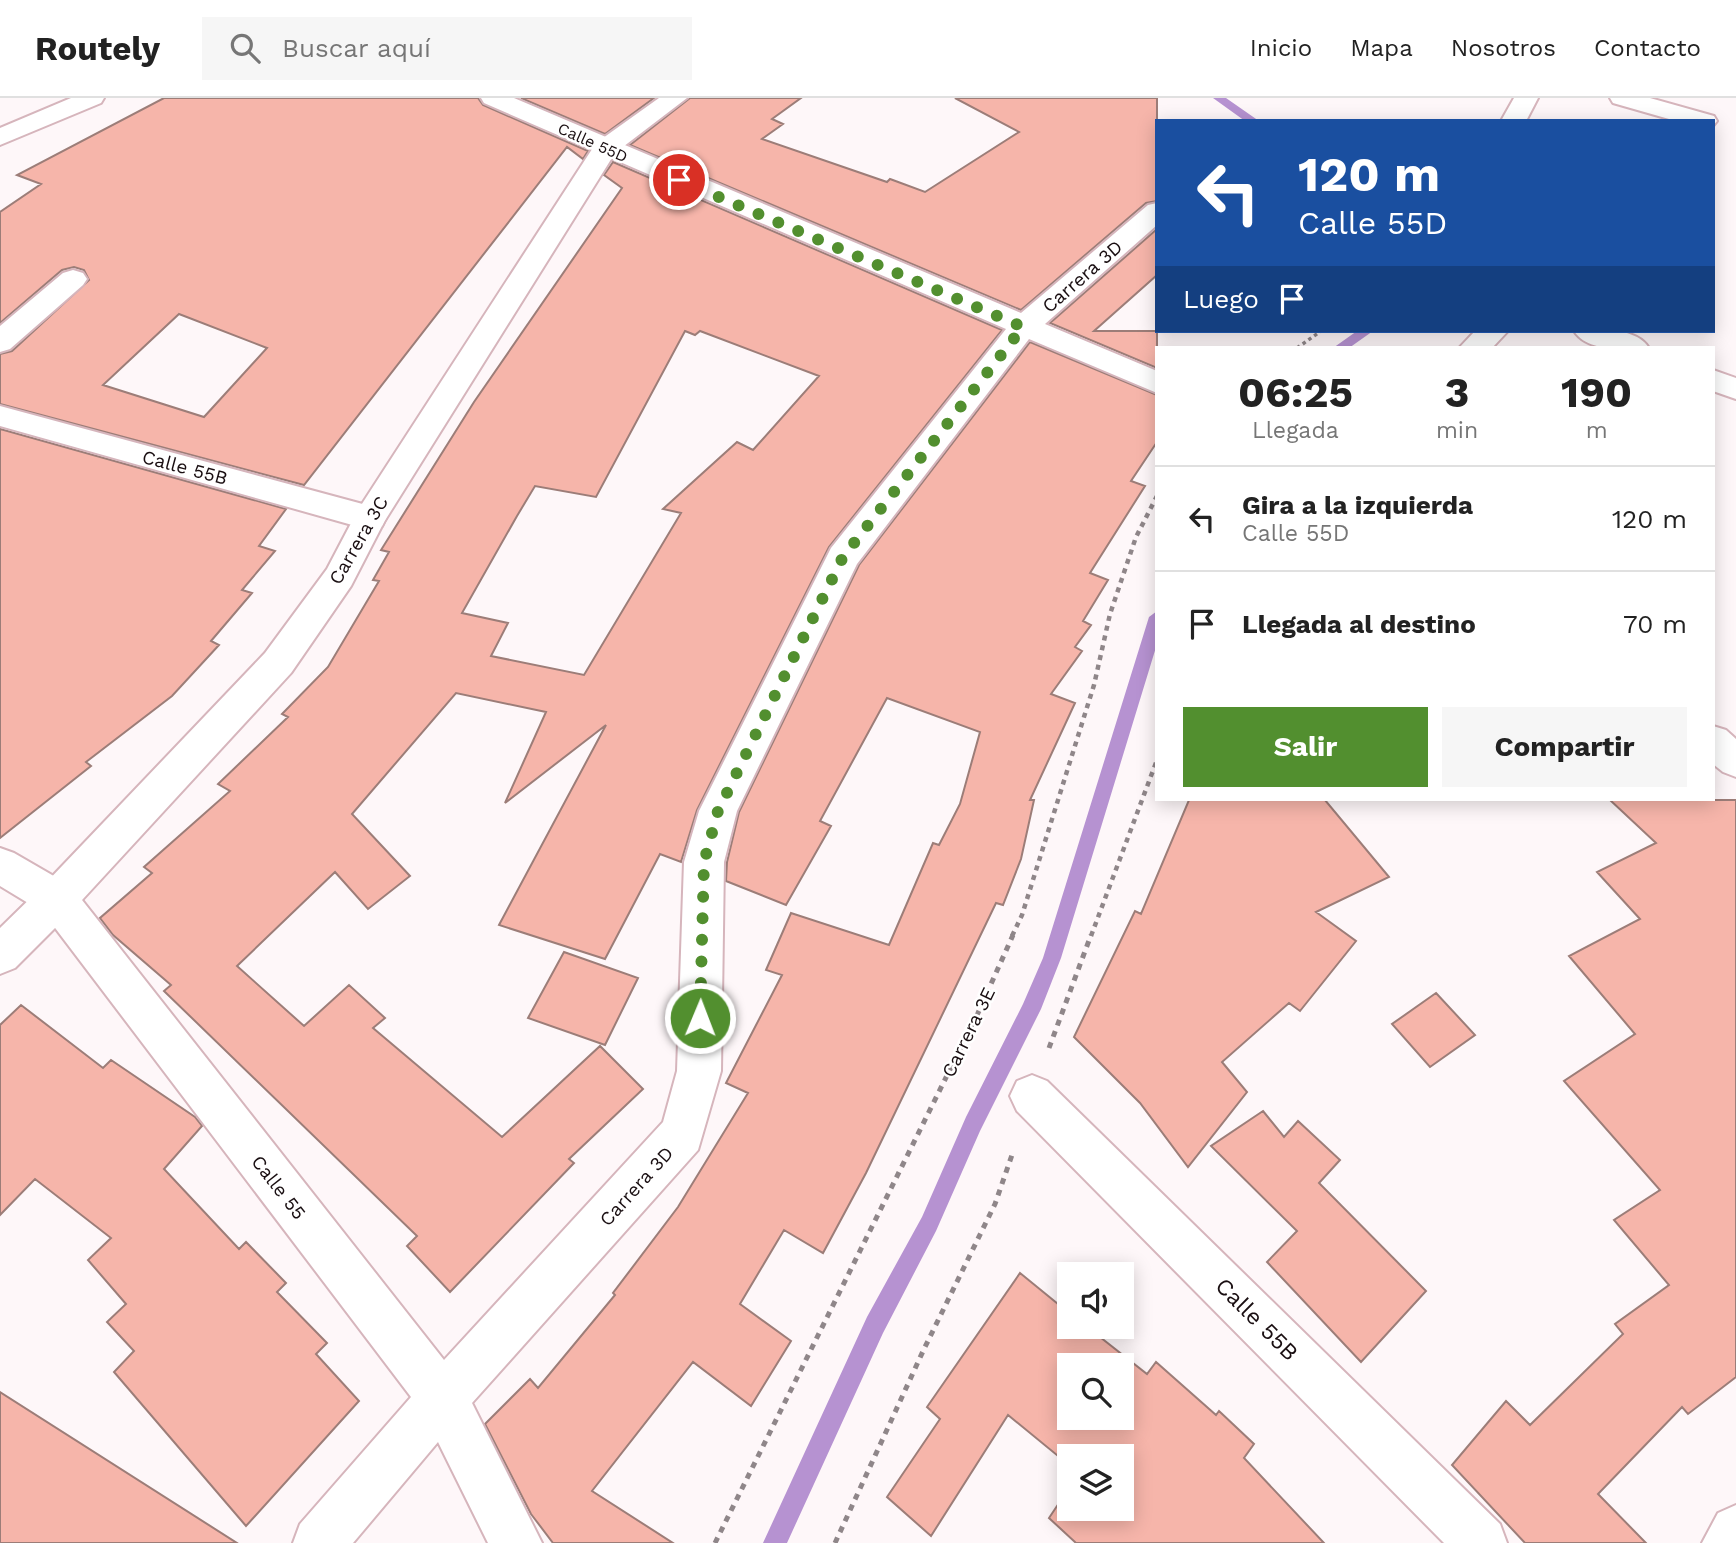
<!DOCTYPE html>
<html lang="es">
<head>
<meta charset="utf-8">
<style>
  :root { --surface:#fff; --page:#f6f6f6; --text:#222; --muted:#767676; --line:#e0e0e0; --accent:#528f2f }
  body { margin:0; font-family:"Work Sans",sans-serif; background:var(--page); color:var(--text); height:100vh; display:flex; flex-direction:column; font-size:26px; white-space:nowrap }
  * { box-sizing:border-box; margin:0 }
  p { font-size:23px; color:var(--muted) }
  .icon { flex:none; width:38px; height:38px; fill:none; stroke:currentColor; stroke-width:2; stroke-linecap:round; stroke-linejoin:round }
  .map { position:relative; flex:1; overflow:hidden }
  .panel { position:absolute; left:1155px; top:248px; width:560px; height:455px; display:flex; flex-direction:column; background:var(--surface); border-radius:0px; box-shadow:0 4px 18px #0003 }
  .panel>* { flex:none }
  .banner { position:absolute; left:1155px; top:21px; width:560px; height:214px; border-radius:0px; box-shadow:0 4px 18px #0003; background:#1a4fa0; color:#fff; overflow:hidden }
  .fabs { position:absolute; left:1057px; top:1164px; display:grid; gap:14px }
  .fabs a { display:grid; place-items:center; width:77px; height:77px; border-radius:0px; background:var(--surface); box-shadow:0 4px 18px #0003; font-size:35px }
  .pin { position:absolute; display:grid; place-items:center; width:60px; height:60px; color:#fff; margin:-30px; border:4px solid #fff; border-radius:50%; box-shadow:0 2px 7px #0007 }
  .me { position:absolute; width:77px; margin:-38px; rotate:1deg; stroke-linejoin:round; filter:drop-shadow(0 0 5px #0008) }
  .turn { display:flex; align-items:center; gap:24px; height:147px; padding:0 28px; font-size:32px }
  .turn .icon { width:91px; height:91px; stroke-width:2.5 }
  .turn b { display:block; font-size:49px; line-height:60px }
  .then { display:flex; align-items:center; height:66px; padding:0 28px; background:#0003; gap:14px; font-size:26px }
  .eta { display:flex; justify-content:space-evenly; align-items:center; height:119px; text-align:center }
  .eta b { font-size:42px; font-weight:700; line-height:49px }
  .cta { display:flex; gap:14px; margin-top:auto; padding:14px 28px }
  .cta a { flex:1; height:80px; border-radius:0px; background:var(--accent); color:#fff; font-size:28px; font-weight:700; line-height:80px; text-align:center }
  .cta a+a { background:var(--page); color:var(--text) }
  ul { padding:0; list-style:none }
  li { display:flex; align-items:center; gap:21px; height:105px; padding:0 28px; border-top:2px solid var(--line) }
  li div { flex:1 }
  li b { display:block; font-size:26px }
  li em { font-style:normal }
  header { display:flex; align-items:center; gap:42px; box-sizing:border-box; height:98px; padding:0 35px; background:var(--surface); border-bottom:2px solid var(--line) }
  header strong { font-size:33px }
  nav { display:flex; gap:38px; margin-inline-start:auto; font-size:24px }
  .search { width:490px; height:63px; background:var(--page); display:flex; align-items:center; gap:18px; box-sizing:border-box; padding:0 24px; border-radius:0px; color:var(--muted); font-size:26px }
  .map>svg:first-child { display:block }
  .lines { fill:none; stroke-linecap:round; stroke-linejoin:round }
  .stream { fill:#b692d1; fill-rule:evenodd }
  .building { fill:#f6b5aa; stroke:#9c7d78; stroke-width:2; fill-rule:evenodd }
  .street-casing { stroke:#d6b5bc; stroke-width:4 }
  .secondary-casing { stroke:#d6b5bc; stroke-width:4 }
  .path-far2 { stroke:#8f8689; stroke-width:3.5; stroke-dasharray:3.5 3.5; stroke-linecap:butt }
  .path-far1 { stroke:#8f8689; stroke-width:4.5; stroke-dasharray:5 5; stroke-linecap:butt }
  .path { stroke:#8f8689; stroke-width:5; stroke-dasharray:6 6; stroke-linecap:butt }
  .street { fill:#fff; fill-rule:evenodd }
  .secondary { fill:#fff; fill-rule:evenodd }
  .route { stroke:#528f2f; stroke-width:12; stroke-dasharray:0 21.6 }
  .labels { text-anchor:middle; stroke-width:5; stroke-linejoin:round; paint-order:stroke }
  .far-street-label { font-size:16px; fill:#190e11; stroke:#fff }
  .street-label { font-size:19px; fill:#190e11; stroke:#fff }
  .near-street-label { font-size:23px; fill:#190e11; stroke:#fff }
</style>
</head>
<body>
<header>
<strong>Routely</strong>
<div class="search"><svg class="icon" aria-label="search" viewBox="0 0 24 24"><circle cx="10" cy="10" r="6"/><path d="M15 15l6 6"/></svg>Buscar aquí</div>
<nav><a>Inicio</a><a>Mapa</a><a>Nosotros</a><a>Contacto</a></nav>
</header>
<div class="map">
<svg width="1736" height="1445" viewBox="0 0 1736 1445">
  <rect width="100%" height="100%" fill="#fef7f9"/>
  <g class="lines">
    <path class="stream" d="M 1213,0 L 1226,0 L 1259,23 L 1245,23 Z
      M 1357,233 L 1373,233 L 1349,250 L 1333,250 Z
      M 1157,513 L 1157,546 L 1061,860 L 1041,911 L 980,1033 L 936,1133 L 883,1235 L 787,1445 L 763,1445 L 867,1219 L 922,1119 L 966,1019 L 1023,906 L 1043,860 L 1149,519 Z"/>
  </g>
  <path class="building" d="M 164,0 L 478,0 L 483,7 L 588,53 L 583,61 L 567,49 L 304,387 L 0,306 L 0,256 L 12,253 L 89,182 L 84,172 L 74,169 L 62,172 L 0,225 L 0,114 L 41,86 L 17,77 ZM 179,216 L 267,250 L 204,319 L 103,287 Z
    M 521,0 L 654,0 L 605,36 Z
    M 690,0 L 801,0 L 772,21 L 783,26 L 762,41 L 887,84 L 890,81 L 925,94 L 1019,34 L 955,0 L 1157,0 L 1157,103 L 1146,105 L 1021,212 L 630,47 Z
    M 613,64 L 1002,232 L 829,449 L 697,712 L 681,764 L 660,756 L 605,861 L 499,827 L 606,627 L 505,705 L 546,614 L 456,595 L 352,716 L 410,778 L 368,811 L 335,774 L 237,868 L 304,928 L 349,887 L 385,920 L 373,930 L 502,1039 L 600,948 L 643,991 L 569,1061 L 574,1065 L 450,1194 L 407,1148 L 417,1138 L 164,893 L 171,887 L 113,837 L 100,820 L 152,775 L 144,769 L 230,693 L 218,686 L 288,619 L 282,616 L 328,569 L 379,483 L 373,482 L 389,454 L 381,452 L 474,304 L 622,90 L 604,77 ZM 685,233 L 695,237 L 700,233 L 819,278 L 753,352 L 737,344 L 663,411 L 681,415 L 584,577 L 491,558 L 508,525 L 462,515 L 517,418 L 535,388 L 596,399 Z
    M 1157,131 L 1157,177 L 1094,233 L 1157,233 L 1157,270 L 1050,225 Z
    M 1030,244 L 1157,297 L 1157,344 L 1131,383 L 1145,388 L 1090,475 L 1108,482 L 1083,523 L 1091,527 L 1075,549 L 1082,553 L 1051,596 L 1075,605 L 1030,702 L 1034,702 L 1021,761 L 1003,807 L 996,805 L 866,1075 L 823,1155 L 784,1132 L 740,1206 L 791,1243 L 751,1308 L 693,1264 L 592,1393 L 673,1445 L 553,1445 L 531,1416 L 485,1326 L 530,1281 L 538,1290 L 615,1197 L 613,1195 L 678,1109 L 748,995 L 726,985 L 782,877 L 766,872 L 791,815 L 889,847 L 933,745 L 939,747 L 960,706 L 980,634 L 887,600 L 820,723 L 831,728 L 786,807 L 726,783 L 727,764 L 739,714 L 859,467 Z
    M 0,331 L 286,411 L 259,448 L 275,453 L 242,492 L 252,495 L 211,543 L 219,547 L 172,598 L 86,664 L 91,668 L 0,740 Z
    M 1189,702 L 1325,702 L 1389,779 L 1316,814 L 1356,843 L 1300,913 L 1289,905 L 1222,964 L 1247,994 L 1188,1069 L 1140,1005 L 1074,939 L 1135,813 L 1141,816 Z
    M 1610,702 L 1736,702 L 1736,1279 L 1688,1316 L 1682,1309 L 1598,1396 L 1646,1445 L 1525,1445 L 1452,1367 L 1506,1303 L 1530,1327 L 1623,1236 L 1615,1226 L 1669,1187 L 1614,1122 L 1660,1092 L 1564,983 L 1635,936 L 1569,858 L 1640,821 L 1597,774 L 1656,745 Z
    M 564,854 L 638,880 L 605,947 L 528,920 Z
    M 1436,895 L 1475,937 L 1430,969 L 1392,926 Z
    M 21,907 L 103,970 L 111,962 L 195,1019 L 202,1028 L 164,1071 L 239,1151 L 246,1144 L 286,1185 L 277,1194 L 327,1245 L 316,1256 L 359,1303 L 246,1428 L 114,1274 L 134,1253 L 107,1224 L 126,1206 L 88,1162 L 111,1140 L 35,1081 L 0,1117 L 0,927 Z
    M 1263,1013 L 1284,1039 L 1298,1023 L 1340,1062 L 1319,1085 L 1426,1193 L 1361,1264 L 1267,1164 L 1297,1133 L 1211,1048 Z
    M 1020,1175 L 1069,1215 L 1069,1228 L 1086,1228 L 1147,1276 L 1156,1264 L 1216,1317 L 1219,1313 L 1254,1346 L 1244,1360 L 1324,1445 L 1076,1445 L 1049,1420 L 1069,1390 L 1069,1410 L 1122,1410 L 1122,1358 L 1069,1358 L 1069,1367 L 1008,1317 L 931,1438 L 887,1399 L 940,1321 L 927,1309 ZM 1069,1267 L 1122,1267 L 1122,1320 L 1069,1320 Z
    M 0,1294 L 237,1445 L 0,1445 Z"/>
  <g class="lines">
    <g class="street-casing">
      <path id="street" d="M 71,0 L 104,0 L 101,5 L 0,47 L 0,30 Z
        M 481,0 L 514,0 L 1021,215 L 1148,107 L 1157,105 L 1157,127 L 1045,226 L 1157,273 L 1157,295 L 1029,241 L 857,466 L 737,713 L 724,764 L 721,973 L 698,1052 L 472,1305 L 542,1445 L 488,1445 L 438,1344 L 353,1445 L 293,1445 L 300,1426 L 411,1299 L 43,814 L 0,788 L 0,750 L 14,755 L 71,788 L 444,1262 L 663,1024 L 677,973 L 684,764 L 699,713 L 831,450 L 1006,231 L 484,5 Z
        M 1514,0 L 1538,0 L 1526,23 L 1501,23 Z
        M 1610,0 L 1650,0 L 1714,18 L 1717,23 L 1713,28 L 1713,23 L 1676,23 L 1613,5 Z
        M 73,172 L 83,175 L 87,181 L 83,187 L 10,251 L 0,254 L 0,228 L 63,175 Z
        M 1475,233 L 1508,233 L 1492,250 L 1459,250 Z
        M 1574,233 C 1597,232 1635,228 1649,250 C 1626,251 1588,255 1574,233 Z
        M 1713,272 L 1736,280 L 1736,301 L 1713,293 Z
        M 0,308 L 370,408 L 382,412 L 386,420 L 382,428 L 370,432 L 0,328 Z
        M 1713,628 L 1726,632 L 1736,641 L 1736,679 L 1723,674 L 1713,666 Z
        M 1032,977 L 1047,983 L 1500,1426 L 1507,1445 L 1444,1445 L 1017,1013 L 1010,998 L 1017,983 Z
        M 1736,1407 L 1736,1445 L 1702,1445 L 1718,1415 Z"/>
    </g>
    <g class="secondary-casing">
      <path id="secondary" d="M 659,0 L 687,0 L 615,55 L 384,424 L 351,488 L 291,575 L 71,814 L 15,870 L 0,876 L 0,830 L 43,788 L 265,555 L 327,471 L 358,412 L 596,45 Z"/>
    </g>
    <path class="path-far2" d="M 1297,250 L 1321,233"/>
    <path class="path-far1" d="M 1012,838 L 1022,817 L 1094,587 L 1110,516 L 1136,439 L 1157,398
      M 1091,838 L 1157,662"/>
    <path class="path" d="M 1049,950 L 1091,837
      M 715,1445 L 978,915 L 1013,837
      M 835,1445 L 924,1251 L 995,1106 L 1013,1054"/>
    <use href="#street" class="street"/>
    <use href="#secondary" class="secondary"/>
  </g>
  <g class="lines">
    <path class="route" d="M 679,82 L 1023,229 L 843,459 L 718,713 L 704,764 L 700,920"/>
  </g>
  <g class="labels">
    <g class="far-street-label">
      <text transform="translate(593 44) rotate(24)" y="6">Calle 55D</text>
    </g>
    <g class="street-label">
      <text transform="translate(1082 178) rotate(-41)" y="7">Carrera 3D</text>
      <text transform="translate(185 369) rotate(15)" y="7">Calle 55B</text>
      <text transform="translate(358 442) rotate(-60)" y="7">Carrera 3C</text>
      <text transform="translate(968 934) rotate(-64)" y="7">Carrera 3E</text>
      <text transform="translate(636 1088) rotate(-48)" y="7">Carrera 3D</text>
      <text transform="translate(279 1089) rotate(52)" y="7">Calle 55</text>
    </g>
    <g class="near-street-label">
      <text transform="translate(1257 1221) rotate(45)" y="8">Calle 55B</text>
    </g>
  </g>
</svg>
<div class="fabs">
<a><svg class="icon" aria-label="sound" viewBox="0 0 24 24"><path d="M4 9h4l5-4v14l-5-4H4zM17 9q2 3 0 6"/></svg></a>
<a><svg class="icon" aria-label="search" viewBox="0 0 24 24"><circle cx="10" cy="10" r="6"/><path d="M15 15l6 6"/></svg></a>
<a><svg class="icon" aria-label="layers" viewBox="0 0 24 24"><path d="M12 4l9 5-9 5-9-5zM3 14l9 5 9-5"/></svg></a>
</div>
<div class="pin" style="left:679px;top:82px;background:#d93025"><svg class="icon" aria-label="arrive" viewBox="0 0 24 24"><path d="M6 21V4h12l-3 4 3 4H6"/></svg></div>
<svg class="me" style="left:700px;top:920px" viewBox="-20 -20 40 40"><circle r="17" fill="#528f2f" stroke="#fff" stroke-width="3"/><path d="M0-11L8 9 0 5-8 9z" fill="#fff"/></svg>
<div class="banner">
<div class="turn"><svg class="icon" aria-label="left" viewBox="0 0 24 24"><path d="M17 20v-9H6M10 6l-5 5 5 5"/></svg><div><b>120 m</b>Calle 55D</div></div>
<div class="then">Luego<svg class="icon" aria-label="arrive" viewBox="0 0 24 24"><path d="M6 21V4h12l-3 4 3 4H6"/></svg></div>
</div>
<section class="panel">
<div class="eta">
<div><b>06:25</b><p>Llegada</p></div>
<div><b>3</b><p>min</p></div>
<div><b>190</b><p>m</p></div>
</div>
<ul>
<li><svg class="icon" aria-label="left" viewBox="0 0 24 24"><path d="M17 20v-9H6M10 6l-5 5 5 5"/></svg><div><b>Gira a la izquierda</b><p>Calle 55D</p></div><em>120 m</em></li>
<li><svg class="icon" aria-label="arrive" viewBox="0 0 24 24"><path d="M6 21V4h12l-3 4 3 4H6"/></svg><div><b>Llegada al destino</b></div><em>70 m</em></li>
</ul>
<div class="cta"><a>Salir</a><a>Compartir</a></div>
</section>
</div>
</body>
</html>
